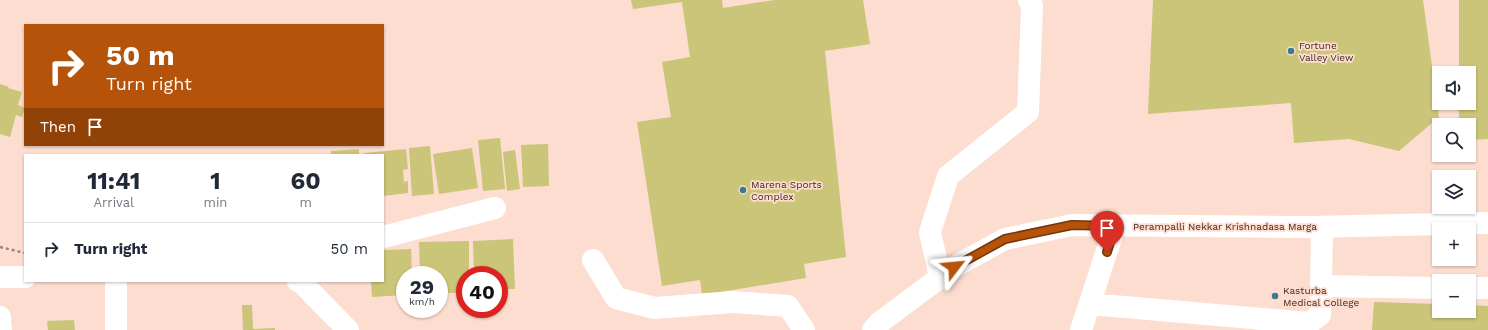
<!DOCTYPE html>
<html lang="en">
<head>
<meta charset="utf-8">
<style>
  :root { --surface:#fff; --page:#f6f6f7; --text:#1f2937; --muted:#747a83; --line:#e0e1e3 }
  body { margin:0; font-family:"Work Sans",sans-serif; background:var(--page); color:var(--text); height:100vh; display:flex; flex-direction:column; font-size:15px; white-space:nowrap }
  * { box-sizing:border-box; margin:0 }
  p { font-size:13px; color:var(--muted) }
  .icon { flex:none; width:22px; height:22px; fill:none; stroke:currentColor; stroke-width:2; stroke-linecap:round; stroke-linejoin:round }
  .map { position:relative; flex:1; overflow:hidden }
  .drawer { position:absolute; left:24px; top:154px; width:360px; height:128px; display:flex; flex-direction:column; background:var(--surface); border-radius:0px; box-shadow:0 1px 3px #0004 }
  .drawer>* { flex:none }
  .banner { position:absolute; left:24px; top:24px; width:360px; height:122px; border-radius:0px; box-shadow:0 1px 3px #0004; background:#b45309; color:#fff; overflow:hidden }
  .fabs { position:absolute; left:1432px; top:66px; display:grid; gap:8px }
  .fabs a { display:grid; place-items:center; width:44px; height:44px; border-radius:0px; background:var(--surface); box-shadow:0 1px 3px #0004; font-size:20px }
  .speed { position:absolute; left:396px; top:266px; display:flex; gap:8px; font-size:20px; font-weight:700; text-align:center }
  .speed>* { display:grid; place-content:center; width:52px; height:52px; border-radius:50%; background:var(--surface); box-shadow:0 1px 3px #0004; line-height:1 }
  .speed small { font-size:10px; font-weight:400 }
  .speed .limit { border:6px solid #d22; background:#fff; color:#111 }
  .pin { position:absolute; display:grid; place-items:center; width:34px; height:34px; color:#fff; margin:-41px -17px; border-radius:50% 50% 50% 0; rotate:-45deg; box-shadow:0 0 4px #0007 }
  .pin .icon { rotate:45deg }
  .me { position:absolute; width:44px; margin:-22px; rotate:61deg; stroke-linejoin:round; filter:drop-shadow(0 0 3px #0008) }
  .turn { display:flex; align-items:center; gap:14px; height:84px; padding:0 16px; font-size:18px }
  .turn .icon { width:52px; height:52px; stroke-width:2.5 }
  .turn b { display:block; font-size:28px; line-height:34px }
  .then { display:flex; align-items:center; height:38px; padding:0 16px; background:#0003; gap:8px; font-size:15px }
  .eta { display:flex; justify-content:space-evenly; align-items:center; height:68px; text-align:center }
  .eta b { font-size:24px; font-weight:700; line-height:28px }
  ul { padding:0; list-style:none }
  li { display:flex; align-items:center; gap:12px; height:52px; padding:0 16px; border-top:1px solid var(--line) }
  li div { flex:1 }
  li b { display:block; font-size:15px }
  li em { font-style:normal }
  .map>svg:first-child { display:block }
  .building { fill:#cac578 }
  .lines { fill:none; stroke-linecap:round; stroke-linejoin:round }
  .path { stroke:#a18375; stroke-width:2.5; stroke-dasharray:3 3; stroke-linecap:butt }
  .minor { stroke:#fff; stroke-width:22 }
  .route-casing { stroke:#753606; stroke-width:10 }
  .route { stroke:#b45309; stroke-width:7 }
  .poi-dot { fill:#3b778e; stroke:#fcddcf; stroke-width:1.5 }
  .labels { text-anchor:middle; stroke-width:3.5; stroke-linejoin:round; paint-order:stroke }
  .poi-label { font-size:10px; fill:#47291c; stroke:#fcddcf; text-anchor:start }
  .street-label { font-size:10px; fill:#47291c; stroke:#fcddcf }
</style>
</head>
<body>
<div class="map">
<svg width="1488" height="330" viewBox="0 0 1488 330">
  <rect width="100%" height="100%" fill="#fcddcf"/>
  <path class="building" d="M 631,0 L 722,0 L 723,8 L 774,0 L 863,0 L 870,44 L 825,51 L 846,257 L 804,264 L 806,278 L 702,295 L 700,280 L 662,286 L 637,122 L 671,117 L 662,62 L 690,57 L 682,2 L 633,9 Z
    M 1153,0 L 1423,0 L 1439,117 L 1399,151 L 1349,139 L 1294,143 L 1291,103 L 1148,114 Z
    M 1459,0 L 1488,0 L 1488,139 L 1469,140 L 1469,125 L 1459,125 L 1459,103 L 1469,103 L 1469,73 L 1459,73 Z
    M 0,84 L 9,87 L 8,88 L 22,92 L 18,105 L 25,108 L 22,117 L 16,115 L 10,137 L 0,134 Z
    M 500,138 L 505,189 L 483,191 L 478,140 Z
    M 548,144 L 549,186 L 523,187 L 521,145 Z
    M 430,146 L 434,194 L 412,196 L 409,148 Z
    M 472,148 L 478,188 L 439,194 L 433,154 Z
    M 359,149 L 359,155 L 331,155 L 331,151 Z
    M 406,149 L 408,169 L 403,170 L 404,182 L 408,181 L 408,193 L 383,196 L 383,155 L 364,155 L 364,153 Z
    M 515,150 L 520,189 L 507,191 L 503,152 Z
    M 513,239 L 515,289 L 499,289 L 499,275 L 474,275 L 473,241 Z
    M 469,241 L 469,275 L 465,275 L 465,293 L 439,293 L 439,275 L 420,275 L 419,242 Z
    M 411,249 L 412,275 L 405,275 L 405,295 L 372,297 L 371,281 L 383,281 L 383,250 Z
    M 1374,302 L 1439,304 L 1439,311 L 1469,311 L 1469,305 L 1488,306 L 1488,330 L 1372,330 Z
    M 242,305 L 252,305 L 253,329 L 275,328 L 275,330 L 243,330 Z
    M 74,320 L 75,330 L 48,330 L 47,321 Z"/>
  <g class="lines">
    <path class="path" d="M 0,247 L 25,253"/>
    <path class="minor" d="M 1322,227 L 1321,286 L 1439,288
      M 383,237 L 495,208
      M 593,260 L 616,298 L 655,308 L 733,302 L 788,306 L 804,330
      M 0,277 L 25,277
      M 940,277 L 930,232 L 948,176 L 1028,112 L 1032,6 L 1029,0
      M 116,281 L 116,330
      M 298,281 L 302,283 L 348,330
      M 1469,288 L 1488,288
      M 1090,304 L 1309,323 L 1320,315 L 1321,286
      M 0,317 L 1,330
      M 873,330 L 879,323 L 954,267 L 1005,239 L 1072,225 L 1310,227 L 1488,223
      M 1081,330 L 1115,226"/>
  </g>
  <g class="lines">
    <g class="route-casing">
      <path id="route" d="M 954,267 L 1005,239 L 1072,225 L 1115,226 L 1107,252"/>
    </g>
    <use href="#route" class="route"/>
  </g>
  <g class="poi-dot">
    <circle cx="1291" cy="51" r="4"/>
    <circle cx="743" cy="190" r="4"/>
    <circle cx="1275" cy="296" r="4"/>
  </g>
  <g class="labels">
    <g class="poi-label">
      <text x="1299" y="49">Fortune<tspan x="1299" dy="12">Valley View</tspan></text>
      <text x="751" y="188">Marena Sports<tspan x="751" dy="12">Complex</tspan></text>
      <text x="1283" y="294">Kasturba<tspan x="1283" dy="12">Medical College</tspan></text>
    </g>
    <g class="street-label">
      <text x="1225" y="230">Perampalli Nekkar Krishnadasa Marga</text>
    </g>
  </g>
</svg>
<div class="fabs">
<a><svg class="icon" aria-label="sound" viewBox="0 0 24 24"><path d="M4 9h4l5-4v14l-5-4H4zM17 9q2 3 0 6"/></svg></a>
<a><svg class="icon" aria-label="search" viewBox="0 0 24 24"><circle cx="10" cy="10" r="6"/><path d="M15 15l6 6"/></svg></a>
<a><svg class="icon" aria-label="layers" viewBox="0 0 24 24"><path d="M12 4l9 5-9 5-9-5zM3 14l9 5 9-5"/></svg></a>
<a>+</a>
<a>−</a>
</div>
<div class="speed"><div>29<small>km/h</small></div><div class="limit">40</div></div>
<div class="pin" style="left:1107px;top:252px;background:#d93025"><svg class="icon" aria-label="arrive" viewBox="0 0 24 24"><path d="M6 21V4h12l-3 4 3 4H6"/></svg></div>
<svg class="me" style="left:954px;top:267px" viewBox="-20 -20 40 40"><path d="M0-17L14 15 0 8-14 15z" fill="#b45309" stroke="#fff" stroke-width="4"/></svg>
<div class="banner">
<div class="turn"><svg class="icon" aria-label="right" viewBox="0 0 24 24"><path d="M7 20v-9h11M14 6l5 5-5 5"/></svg><div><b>50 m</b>Turn right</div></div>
<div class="then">Then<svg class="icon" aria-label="arrive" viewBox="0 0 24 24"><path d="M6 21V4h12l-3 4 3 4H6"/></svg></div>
</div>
<section class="drawer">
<div class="eta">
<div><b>11:41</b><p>Arrival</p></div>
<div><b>1</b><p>min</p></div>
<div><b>60</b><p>m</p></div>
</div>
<ul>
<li><svg class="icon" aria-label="right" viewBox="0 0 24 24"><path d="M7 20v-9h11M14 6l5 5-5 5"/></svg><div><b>Turn right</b></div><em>50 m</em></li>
</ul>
</section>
</div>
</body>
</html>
